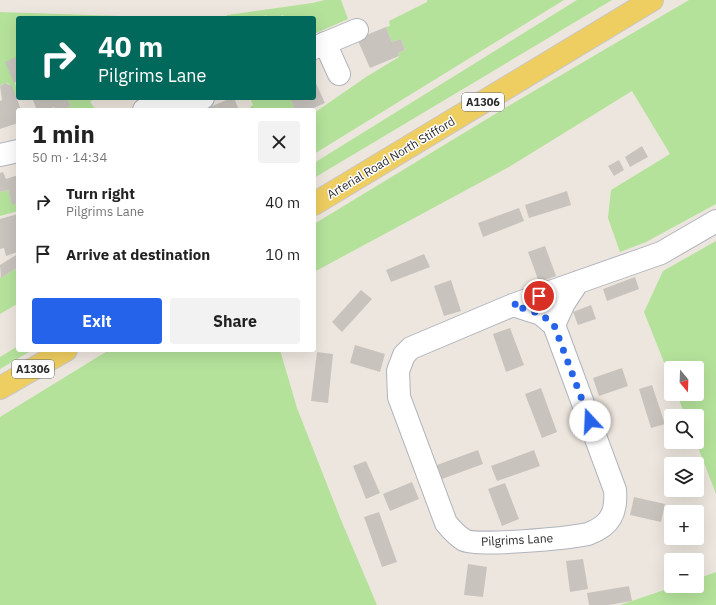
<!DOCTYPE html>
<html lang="en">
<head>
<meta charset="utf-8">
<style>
  :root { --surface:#fff; --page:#f2f2f2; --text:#222; --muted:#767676; --accent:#2563eb }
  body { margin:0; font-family:"IBM Plex Sans",sans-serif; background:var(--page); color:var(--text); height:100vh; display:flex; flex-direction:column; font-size:15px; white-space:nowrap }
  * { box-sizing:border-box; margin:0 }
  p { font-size:13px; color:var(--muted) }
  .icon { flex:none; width:22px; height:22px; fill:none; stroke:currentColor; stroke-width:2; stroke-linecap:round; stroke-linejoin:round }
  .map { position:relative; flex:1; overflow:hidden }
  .panel { position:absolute; left:16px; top:108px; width:300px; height:244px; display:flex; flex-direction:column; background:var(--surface); border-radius:4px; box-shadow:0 4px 16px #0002 }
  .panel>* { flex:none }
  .banner { position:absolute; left:16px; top:16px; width:300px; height:84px; border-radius:4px; box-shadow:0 4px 16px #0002; background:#00695c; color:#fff; overflow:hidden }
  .needle { width:26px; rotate:161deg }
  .controls { position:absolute; left:664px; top:361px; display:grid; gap:8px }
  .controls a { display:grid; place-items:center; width:40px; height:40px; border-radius:4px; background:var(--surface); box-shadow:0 4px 16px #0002; font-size:20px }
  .pin { position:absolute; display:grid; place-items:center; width:34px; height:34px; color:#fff; margin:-17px; border:2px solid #fff; border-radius:50%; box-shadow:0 1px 4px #0007 }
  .me { position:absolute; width:44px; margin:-22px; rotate:340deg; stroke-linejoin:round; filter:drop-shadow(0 0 3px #0008) }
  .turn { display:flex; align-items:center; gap:14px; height:84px; padding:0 16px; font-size:18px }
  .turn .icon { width:52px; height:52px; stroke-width:2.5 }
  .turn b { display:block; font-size:28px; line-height:34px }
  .round { display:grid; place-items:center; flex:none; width:42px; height:42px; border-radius:4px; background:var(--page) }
  .head { display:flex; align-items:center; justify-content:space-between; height:68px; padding:0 16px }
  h1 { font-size:24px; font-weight:700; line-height:30px }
  .action { display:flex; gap:8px; margin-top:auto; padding:8px 16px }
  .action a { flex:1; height:46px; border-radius:4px; background:var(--accent); color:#fff; font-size:16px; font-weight:700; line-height:46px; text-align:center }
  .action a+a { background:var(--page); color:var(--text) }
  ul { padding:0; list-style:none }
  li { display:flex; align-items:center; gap:12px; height:52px; padding:0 16px }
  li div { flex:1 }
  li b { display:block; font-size:15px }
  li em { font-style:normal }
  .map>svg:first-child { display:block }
  .green { fill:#b4e29b }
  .building { fill:#c8c3bd }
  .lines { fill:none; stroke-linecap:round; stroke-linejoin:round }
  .street-casing { stroke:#b1b4bf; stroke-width:24 }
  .primary-casing { stroke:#c8c8c8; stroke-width:24 }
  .street { stroke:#fff; stroke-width:22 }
  .primary { stroke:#eecd61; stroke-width:22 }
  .route { stroke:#2563eb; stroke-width:7; stroke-dasharray:0 12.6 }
  .labels { text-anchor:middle; stroke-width:3; stroke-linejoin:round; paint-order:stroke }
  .shield { fill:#fff; stroke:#6b6b6b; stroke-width:1 }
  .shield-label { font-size:11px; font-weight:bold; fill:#2b2b2b }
  .street-label { font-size:12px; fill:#2b2b2b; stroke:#fff }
</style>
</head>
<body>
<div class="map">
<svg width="716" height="605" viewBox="0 0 716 605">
  <rect width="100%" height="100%" fill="#ede6de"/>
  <path class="green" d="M 325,0 L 341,0 L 348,19 L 314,34 L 314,18 L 284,18 L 283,15 L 277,18 L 267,18 L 266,15 L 261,18 L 226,18 L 227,15 L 312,3 Z
    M 427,0 L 564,0 L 314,154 L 314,113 L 366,77 L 399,57 L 398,53 L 405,50 L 401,39 L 392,42 L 386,27 L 390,26 L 389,21 L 427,2 Z
    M 577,0 L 612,0 L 314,178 L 314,163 Z
    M 689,0 L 716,0 L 716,204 L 646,242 L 620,252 L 608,218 L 611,190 L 670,154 L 632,91 L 509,167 L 314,272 L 314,224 L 505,108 Z
    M 0,12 L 120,16 L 197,16 L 198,18 L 18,18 L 18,62 L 6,62 L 18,91 L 18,95 L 15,96 C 13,88 9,78 0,86 Z
    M 72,98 L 96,98 L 90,102 L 96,110 L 62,110 L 71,106 L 68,100 Z
    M 250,98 L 290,98 L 295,110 L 251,110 L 250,107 L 253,105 Z
    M 8,190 L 12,204 L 18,203 L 18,211 L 0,216 L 0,192 Z
    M 716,241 L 716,494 L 696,442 L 697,442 L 697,416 L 685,416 L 677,394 L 697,394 L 697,368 L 671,368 L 671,380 L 644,312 L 663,271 Z
    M 18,267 L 18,306 L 17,304 L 0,314 L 0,276 L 1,278 Z
    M 18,346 L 18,350 L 27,350 L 29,352 L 0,369 L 0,357 Z
    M 109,350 L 280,350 L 297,408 L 341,520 L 377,605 L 0,605 L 0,417 Z
    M 716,572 L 716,605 L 620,605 L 676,586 L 697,586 L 697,579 Z"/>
  <path class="building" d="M 386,27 L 392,42 L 401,39 L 405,50 L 398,53 L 399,56 L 370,68 L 358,41 L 359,38 Z
    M 16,57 L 18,62 L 18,81 L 14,83 L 5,62 Z
    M 314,79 L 325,103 L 309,110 L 295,110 L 290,98 L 314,98 Z
    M 5,83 L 12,86 L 21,110 L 18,110 L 18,123 L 0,129 L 0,101 L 2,100 L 0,86 Z
    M 32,98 L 67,98 L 71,106 L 62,110 L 56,110 L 54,107 L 48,110 L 37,110 Z
    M 231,98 L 234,98 L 239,110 L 203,110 Z
    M 642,146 L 648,157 L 630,167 L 625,157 Z
    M 619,160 L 624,170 L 614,176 L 608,166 Z
    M 3,172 L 6,179 L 18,175 L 18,203 L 12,205 L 8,190 L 0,192 L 0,173 Z
    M 567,191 L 571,205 L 529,218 L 525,205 Z
    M 519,208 L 524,221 L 483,237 L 478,223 Z
    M 18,214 L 18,252 L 6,256 L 4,248 L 0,249 L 0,219 Z
    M 545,246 L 556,276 L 539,282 L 528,252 Z
    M 424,254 L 430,267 L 391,282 L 386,270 Z
    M 16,255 L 18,259 L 18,267 L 1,278 L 0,265 Z
    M 635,277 L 639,289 L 607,301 L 603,289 Z
    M 451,280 L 461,311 L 444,316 L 434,286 Z
    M 361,290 L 372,299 L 342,332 L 332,322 Z
    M 591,305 L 596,319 L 578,325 L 573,312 Z
    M 510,328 L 524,365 L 506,372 L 493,334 Z
    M 355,345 L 385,354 L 380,372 L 350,363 Z
    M 317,352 L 333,354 L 328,403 L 311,401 Z
    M 622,368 L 628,386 L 599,396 L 593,378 Z
    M 652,385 L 665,424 L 651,428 L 639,389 Z
    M 541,388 L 557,432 L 542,438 L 525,394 Z
    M 478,450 L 483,464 L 442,479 L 437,465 Z
    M 534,450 L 540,466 L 497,481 L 491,466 Z
    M 366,461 L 380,493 L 366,499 L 353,466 Z
    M 412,482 L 419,499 L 390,511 L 383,494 Z
    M 505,483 L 519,519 L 502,526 L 488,489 Z
    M 634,497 L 665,504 L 661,522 L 630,515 Z
    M 379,512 L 397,562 L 382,567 L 364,517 Z
    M 583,559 L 588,589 L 570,592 L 566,561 Z
    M 468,564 L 487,567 L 483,597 L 464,595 Z
    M 629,586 L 632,601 L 609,605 L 589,605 L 587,593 Z"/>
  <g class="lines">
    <g class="street-casing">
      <path id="street" d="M 325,43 L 339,74
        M 314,48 L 357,30
        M 144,110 L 187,104 L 203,98
        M 0,155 L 18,151
        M 513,305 L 541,314 L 554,325 L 615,490 C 617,513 610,526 588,534 C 569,538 478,547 464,540 C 457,536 451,529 446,523 L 399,397 L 398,371 L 404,355 L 411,348 L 513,305 L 661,253 L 716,221
        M 554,325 L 564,303 L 578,282"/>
    </g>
    <g class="primary-casing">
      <path id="primary" d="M 314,204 L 652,0
        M 0,388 L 66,350"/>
    </g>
    <use href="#street" class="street"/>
    <use href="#primary" class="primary"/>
  </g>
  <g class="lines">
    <path class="route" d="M 539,296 L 513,305 L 541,314 L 554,325 L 590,421"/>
  </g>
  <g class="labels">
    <g class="shield">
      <rect x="462" y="93" width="42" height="18" rx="3"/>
      <rect x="12" y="360" width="42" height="18" rx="3"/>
    </g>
    <g class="shield-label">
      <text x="483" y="106">A1306</text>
      <text x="33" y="373">A1306</text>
    </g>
    <g class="street-label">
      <text transform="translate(391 158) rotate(-31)" y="4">Arterial Road North Stifford</text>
      <text transform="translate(517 540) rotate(-3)" y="4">Pilgrims Lane</text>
    </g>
  </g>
</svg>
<div class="controls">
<a><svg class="needle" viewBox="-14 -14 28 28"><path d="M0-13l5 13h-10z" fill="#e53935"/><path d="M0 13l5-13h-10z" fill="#767676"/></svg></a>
<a><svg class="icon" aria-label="search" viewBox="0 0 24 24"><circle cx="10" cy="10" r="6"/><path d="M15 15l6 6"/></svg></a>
<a><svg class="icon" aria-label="layers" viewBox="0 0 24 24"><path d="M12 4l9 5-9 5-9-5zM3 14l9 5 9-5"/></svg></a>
<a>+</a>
<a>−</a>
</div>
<div class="pin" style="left:539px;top:296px;background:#d93025"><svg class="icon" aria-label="arrive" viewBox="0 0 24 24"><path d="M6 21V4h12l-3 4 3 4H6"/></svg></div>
<svg class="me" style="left:590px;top:421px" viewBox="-20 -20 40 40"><circle r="19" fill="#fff"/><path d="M0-13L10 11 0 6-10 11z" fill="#2563eb"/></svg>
<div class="banner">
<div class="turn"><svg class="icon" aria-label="right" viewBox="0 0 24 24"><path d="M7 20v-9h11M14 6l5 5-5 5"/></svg><div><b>40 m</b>Pilgrims Lane</div></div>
</div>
<section class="panel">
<div class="head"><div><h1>1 min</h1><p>50 m · 14:34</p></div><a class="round"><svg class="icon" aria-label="close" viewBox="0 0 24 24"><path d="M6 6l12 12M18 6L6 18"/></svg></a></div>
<ul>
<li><svg class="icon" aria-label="right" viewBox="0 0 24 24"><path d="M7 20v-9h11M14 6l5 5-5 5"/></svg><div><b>Turn right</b><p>Pilgrims Lane</p></div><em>40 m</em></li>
<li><svg class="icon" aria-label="arrive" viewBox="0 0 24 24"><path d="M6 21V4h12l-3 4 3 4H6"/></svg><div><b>Arrive at destination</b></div><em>10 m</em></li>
</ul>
<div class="action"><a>Exit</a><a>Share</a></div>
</section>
</div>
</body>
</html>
